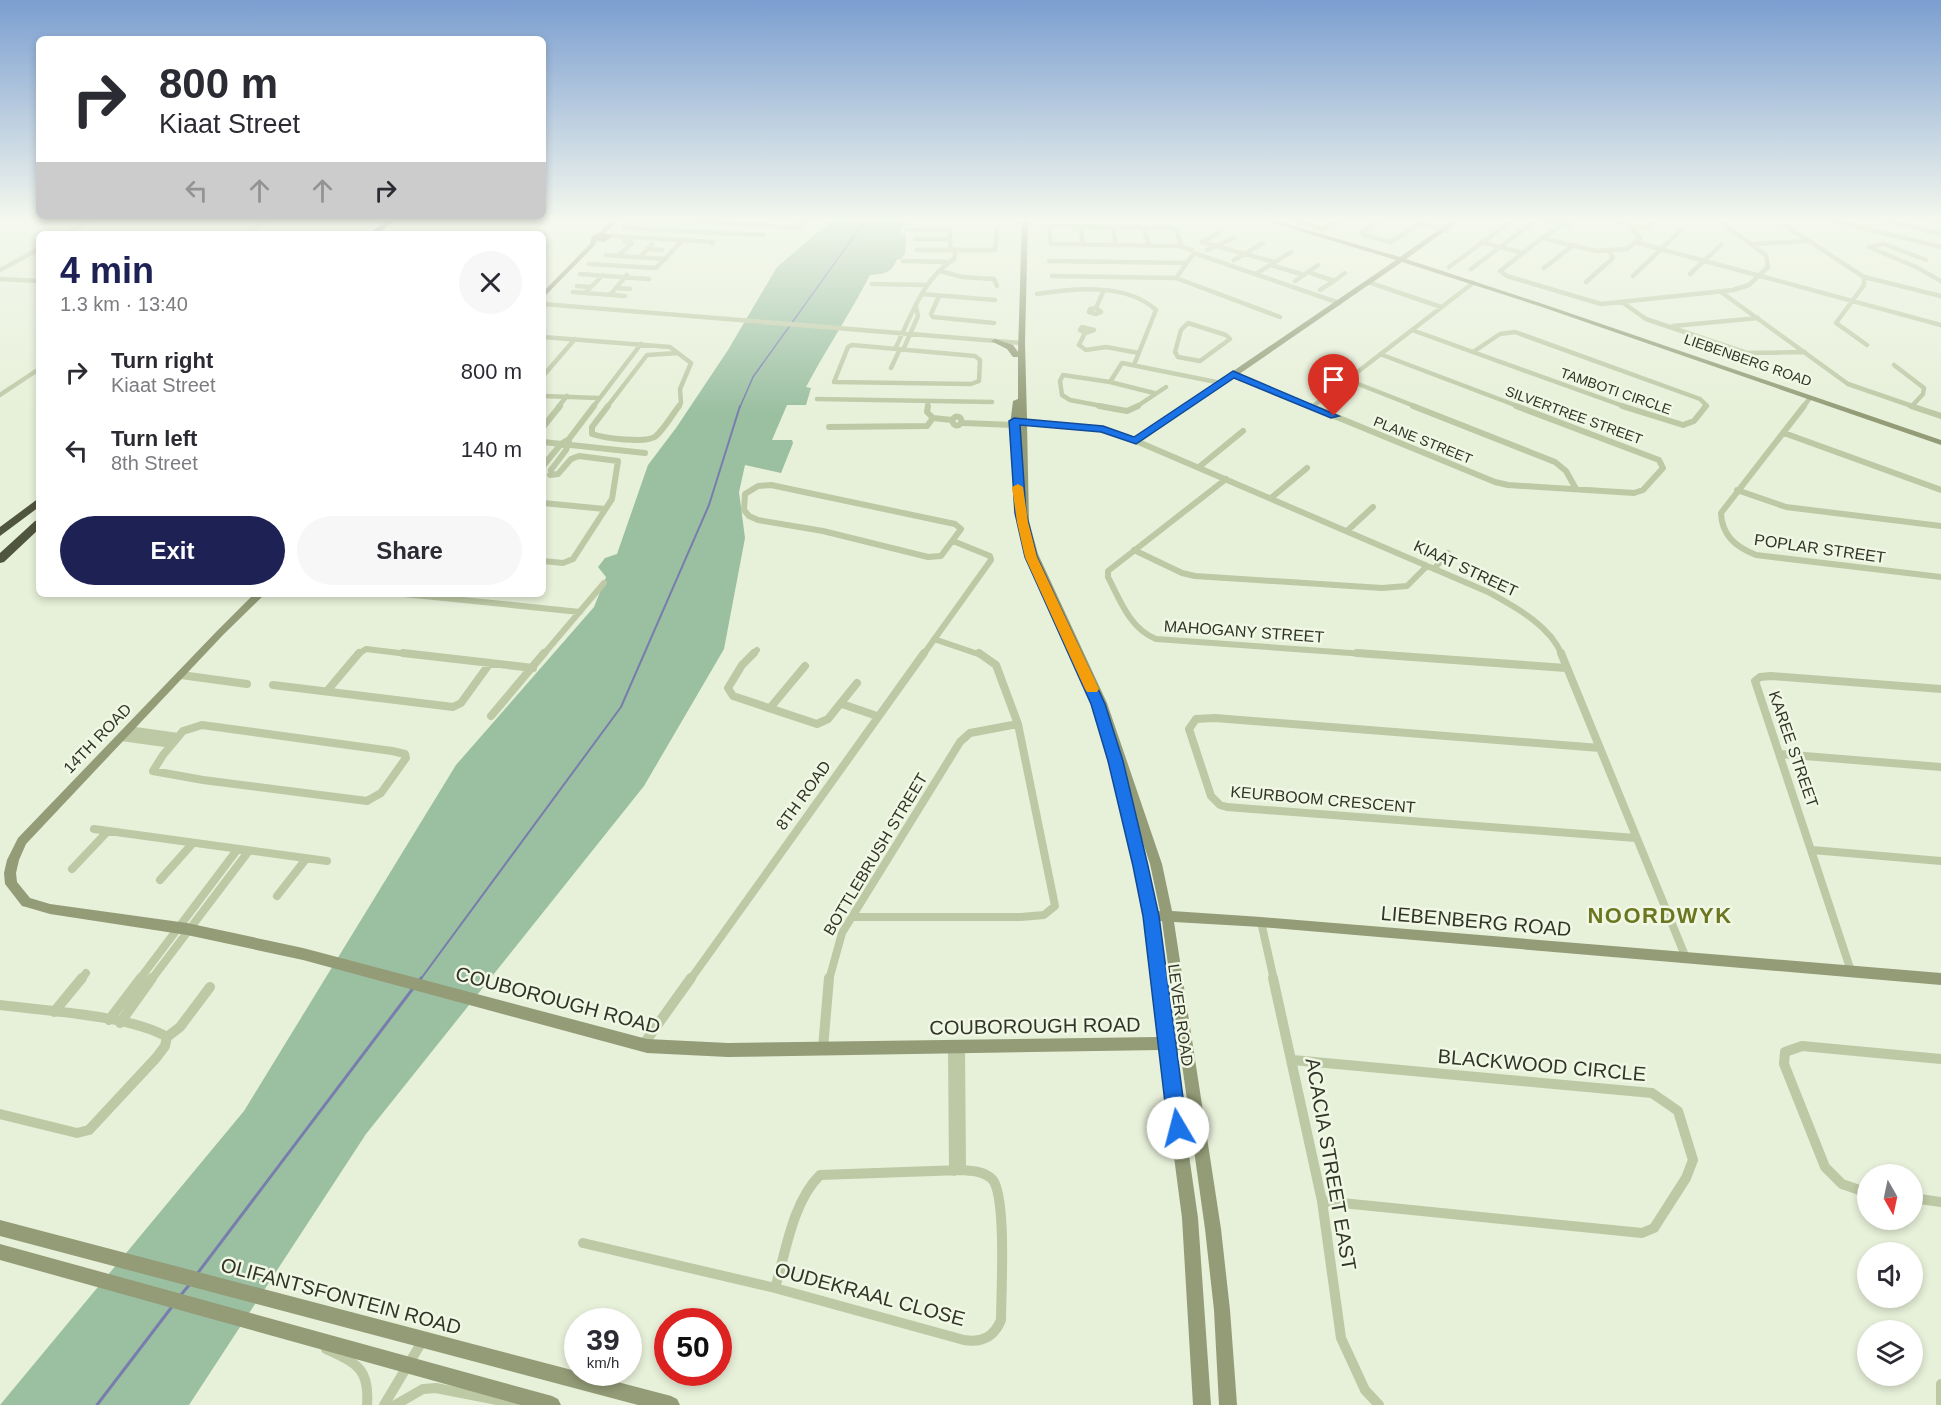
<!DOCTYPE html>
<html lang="en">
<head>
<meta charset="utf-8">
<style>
  :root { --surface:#fff; --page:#f7f7f7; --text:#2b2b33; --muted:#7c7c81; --accent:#1d2154 }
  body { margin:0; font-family:Helvetica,sans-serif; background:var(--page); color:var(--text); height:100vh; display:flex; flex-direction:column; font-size:22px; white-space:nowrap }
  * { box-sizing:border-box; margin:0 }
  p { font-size:20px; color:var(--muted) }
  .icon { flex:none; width:33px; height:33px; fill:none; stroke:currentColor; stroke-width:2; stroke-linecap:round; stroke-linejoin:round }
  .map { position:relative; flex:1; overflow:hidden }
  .sheet { position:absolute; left:36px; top:231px; width:510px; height:366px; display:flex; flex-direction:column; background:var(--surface); border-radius:9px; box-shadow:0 3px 9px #0003 }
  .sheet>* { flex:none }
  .hud { position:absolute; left:36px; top:36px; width:510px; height:183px; border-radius:9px; box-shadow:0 3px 9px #0003; background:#fff; color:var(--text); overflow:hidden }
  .needle { width:39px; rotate:171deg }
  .fabs { position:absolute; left:1857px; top:1164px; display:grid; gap:12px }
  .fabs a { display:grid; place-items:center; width:66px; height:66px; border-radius:50%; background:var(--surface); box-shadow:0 3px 9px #0003; font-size:30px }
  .speed { position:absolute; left:564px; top:1308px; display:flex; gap:12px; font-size:30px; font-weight:700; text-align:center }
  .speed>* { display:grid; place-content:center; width:78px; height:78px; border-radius:50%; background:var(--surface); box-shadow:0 3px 9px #0003; line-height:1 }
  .speed small { font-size:15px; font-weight:400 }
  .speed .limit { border:9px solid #d22; background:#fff; color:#111 }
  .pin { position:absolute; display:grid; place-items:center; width:51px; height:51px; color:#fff; margin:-62px -26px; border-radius:50% 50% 50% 0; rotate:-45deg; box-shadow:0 0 6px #0007 }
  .pin .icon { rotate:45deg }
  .me { position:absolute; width:66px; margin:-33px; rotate:352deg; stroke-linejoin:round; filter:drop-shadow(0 0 4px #0008) }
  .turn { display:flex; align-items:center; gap:21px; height:126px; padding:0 24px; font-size:27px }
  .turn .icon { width:78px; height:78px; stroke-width:2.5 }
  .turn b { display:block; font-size:42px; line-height:51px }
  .lanes { display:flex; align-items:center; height:57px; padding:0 24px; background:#0003; justify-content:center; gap:30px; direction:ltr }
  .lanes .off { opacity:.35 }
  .round { display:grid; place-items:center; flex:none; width:63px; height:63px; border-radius:32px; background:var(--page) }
  .summary { display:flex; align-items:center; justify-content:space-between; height:102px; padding:0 24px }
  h1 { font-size:36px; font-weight:700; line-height:45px; color:var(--accent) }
  .action { display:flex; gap:12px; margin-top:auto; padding:12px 24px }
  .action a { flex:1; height:69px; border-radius:36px; background:var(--accent); color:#fff; font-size:24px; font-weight:700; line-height:69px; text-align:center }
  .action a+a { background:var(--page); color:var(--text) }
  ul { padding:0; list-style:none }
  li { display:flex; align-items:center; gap:18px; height:78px; padding:0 24px }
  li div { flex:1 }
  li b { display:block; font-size:22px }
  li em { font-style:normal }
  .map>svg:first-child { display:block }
  .green { fill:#9abfa1 }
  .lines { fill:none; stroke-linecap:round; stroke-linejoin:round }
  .stream-far2 { stroke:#797dad; stroke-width:1.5 }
  .stream-far1 { stroke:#797dad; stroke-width:2 }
  .stream { stroke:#797dad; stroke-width:3 }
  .street-far3 { stroke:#bdc8a5; stroke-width:4.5 }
  .street-far2 { stroke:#bdc8a5; stroke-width:6 }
  .street-far1 { stroke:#bdc8a5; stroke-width:8 }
  .street { stroke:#bdc8a5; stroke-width:10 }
  .secondary { fill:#939b77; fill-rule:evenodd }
  .highway { fill:#50553e; fill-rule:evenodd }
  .route { fill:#1a73e8; stroke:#114b97; stroke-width:1.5 }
  .slow { fill:#f59e0b }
  .labels { text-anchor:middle; stroke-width:5; stroke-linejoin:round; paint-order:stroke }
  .far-street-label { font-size:14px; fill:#313426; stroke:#f0f8e5 }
  .street-label { font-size:16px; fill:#313426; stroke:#f0f8e5 }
  .near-street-label { font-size:20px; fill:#313426; stroke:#f0f8e5 }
  .district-label { font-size:22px; font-weight:bold; letter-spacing:1.5px; fill:#6c7620; stroke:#f0f8e5 }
</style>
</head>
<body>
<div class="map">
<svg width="1941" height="1405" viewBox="0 0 1941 1405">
  <rect width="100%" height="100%" fill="#e7f0d9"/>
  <path class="green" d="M 835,218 L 911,218 L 901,229 L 901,233 L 906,234 L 905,254 L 901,259 L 897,259 C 892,273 884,274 870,275 C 850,314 826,349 806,387 L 811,388 L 806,405 L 787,405 L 772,440 L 792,440 L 793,443 L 781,473 L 745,465 L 739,492 L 745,538 L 724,649 L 644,786 L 366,1134 L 189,1405 L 0,1405 L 244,1111 L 456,765 L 594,607 L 606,577 L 598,567 L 605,558 L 617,554 L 648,465 L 676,428 L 728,350 L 777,267 Z"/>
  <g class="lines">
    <path class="stream-far2" d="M 740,407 L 753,377 L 867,218"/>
    <path class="stream-far1" d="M 420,980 L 621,707 L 709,505 L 740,406"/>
    <path class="stream" d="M 420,980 L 421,978
      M 197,1274 L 414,987
      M 180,1296 L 190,1284
      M 97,1405 L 171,1308"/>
    <path class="street-far3" d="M 632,218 L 624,228 L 764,235
      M 1298,218 L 1297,221 L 1323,229 L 1343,218
      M 1385,218 L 1362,232 L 1363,235 L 1391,242 L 1428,218
      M 1536,218 L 1551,222
      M 1823,218 L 1941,247
      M 1875,218 L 1941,234
      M 1923,218 L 1941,222
      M 630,220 L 701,221 L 798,228 L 808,221 L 770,218
      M 1555,220 L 1565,221 L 1570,225 L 1559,226 L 1551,222 Z
      M 1420,223 L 1447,231
      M 1783,224 L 1864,277 L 1864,285 L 1836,323 L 1867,345
      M 1080,226 L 1083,244
      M 1562,226 L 1542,238 L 1500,271 L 1507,276 L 1601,304 L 1733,290 L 1749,285 L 1768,267 L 1766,255 L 1715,218
      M 1113,227 L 1116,245
      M 1143,227 L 1149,245
      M 1631,227 L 1648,227 L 1660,218
      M 1218,233 L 1202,242 L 1274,262
      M 66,234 L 95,218
      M 245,234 L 271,218
      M 610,236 L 714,242 L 712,244
      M 1542,238 L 1596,251 L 1627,249 L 1640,238 L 1631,227 L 1610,218
      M 915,239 L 950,239
      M 1482,242 L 1523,253
      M 1635,242 L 1941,325
      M 1753,244 L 1808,241
      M 1182,246 L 1176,230 L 1171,228 L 1055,226 L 1049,228 L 1051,244 L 1179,246 L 1192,250
      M 647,249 L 662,250
      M 917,250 L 995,250 L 997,230
      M 1207,250 L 1234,238
      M 1194,253 L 1339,303
      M 606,255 L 666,259
      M 618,256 L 632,243 L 624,241
      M 640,257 L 652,244
      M 1234,260 L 1263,243
      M 1926,260 L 1884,244 L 1869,247 L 1916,267 L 1941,281
      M 903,261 L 948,262
      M 1049,261 L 1186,263
      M 589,264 L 656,268 L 683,240
      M 1271,265 L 1304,275
      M 1449,267 L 1516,218
      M 1544,268 L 1572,246
      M 1471,269 L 1532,223
      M 0,270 L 39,249
      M 940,271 L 962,277 L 994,279 L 997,286
      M 1308,272 L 1334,281 L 1345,273
      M 580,274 L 649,279
      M 1256,274 L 1291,252
      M 1690,274 L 1722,244
      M 1052,276 L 1176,278 L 1280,317
      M 1633,276 L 1683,228
      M 1864,277 L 1941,296
      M 1176,278 L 1194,253
      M 0,279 L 39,281
      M 1295,281 L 1318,265
      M 1368,282 L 1441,307
      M 1586,282 L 1613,258 L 1609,250
      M 872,284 L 925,285
      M 577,286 L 591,287
      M 616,288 L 630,289
      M 1320,290 L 1334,281
      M 573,292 L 625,296
      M 1721,292 L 1848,384 L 1915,407
      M 585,293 L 603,275
      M 922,294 L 995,300
      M 1037,294 C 1074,288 1127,283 1156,310 L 1134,365
      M 610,295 L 627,275
      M 939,296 L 931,314 L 933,317 L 994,323
      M 1622,302 L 1646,319 L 1747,353 L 1805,352
      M 543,304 L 1021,343
      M 1096,308 L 1101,312 L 1096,314 L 1089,312 L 1090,309 Z
      M 1096,308 L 1103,292
      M 1188,323 L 1226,335 L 1230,339 L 1200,361 L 1178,357 L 1175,352 L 1181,330 Z
      M 1673,326 L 1758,318
      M 1082,327 L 1094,330 L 1085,333 L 1080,330 Z
      M 1412,330 L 1626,407
      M 1085,333 L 1079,345 L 1086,350 L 1106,347 L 1139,353
      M 543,337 L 670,347 L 691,363 L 680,389 L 681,403 L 678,407
      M 852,345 L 975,356 L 980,360 L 979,381 L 971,384 L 834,382 L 848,347 Z
      M 895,349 C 911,317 922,279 954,259 L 956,250 L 950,248 L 950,230 L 907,229
      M 903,350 L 918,316 L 916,307
      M 1473,352 L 1500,334 L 1515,332 L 1700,399 L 1706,405 L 1704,407
      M 1380,354 L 1520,407
      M 1894,365 L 1924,388 L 1923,394 L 1912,406
      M 891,368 L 900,349
      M 1233,374 L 1313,407
      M 543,376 L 575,339
      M 1348,380 L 1417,407
      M 1154,393 L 1110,382 L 1122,363 L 1221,383
      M 0,395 L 39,369
      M 543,396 L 599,398
      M 817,399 L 992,402
      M 558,407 L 567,396
      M 593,407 L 641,344
      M 607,407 L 647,355 L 678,353
      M 927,407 L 928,401
      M 1107,407 L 1070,400 L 1062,395 L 1060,381 L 1063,375 L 1110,382
      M 1136,407 L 1166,387
      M 1312,407 L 1473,283
      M 1803,407 L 1810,398"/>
    <path class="street-far2" d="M 608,406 L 592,427 L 592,434 C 604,438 647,444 656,436 C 665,428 672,415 679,406
      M 1099,406 L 1127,411 L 1138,406
      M 1310,406 L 1495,482 L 1508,485 L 1634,493 L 1643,490 L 1663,468 L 1659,460 L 1516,406
      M 1413,406 L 1555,462 L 1566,471 L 1576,489
      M 1622,406 L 1683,425 L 1694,421 L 1706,406
      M 1804,406 L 1721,513 C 1722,536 1736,547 1756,555 L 1941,577
      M 1911,406 L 1941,416
      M952.5 421a4.5 4.5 0 1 1 9 0a4.5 4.5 0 1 1-9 0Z
      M 933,418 L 952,420
      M 963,423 L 1014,425
      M 543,427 L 560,406
      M 829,427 L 927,426 L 933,418 L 927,412 L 928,406
      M 1784,433 L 1941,490
      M 1136,441 L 1488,592 C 1515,607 1550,625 1562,655
      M 543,442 L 645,453
      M 543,466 L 561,444 L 569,439 L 594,406
      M 1199,467 L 1243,431
      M 551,470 L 566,450 L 569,441
      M 1226,479 L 1108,571 L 1108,577 C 1120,600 1130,629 1156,639 L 1378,655
      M 771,485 L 955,524 L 961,529 L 941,556 L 928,557 L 823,531 L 758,520 L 749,516 L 744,510 L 745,494 L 758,486 Z
      M 1737,490 L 1786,507 L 1941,526
      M 1271,498 L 1307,468
      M 543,503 L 605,509
      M 1347,531 L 1373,507
      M 1134,550 L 1182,573 L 1195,576 L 1382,588 L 1407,586 L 1427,566
      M 543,561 L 563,563 L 573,559 L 612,499 L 618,461 L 579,456 L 571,459 L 558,474 L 550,475
      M 1434,569 L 1448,553
      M 404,594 L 580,612
      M 934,639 L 981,655
      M 357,655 L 366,649 L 416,655
      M 543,655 L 604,583
      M 752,655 L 757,650
      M 923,655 L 991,560 L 990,556 L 953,541"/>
    <path class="street-far1" d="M 403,653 L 533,668
      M 754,653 L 742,665 L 728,688 L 733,696 L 817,724 L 828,719 L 857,683
      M 1357,653 L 1566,668
      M 1561,653 L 1686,958
      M 181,675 L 247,684
      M 273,685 L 453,707 L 461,703 L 490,663
      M 327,691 L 359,653
      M 842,704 L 877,716
      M 770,708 L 805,666
      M 491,716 L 544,653
      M 202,725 L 392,751 L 405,754 L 406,758 L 381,793 L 367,801 L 203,780 L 153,771 L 163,755 L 183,731 Z
      M 128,730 L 178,737
      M 121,737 L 172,744
      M 1600,748 L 1215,718 L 1196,719 L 1189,729 L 1211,796 L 1220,805 L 1227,807 L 1636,838
      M 1780,754 L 1941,767
      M 94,829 L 327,861
      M 1812,850 L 1941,861
      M 72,869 L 107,832
      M 160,880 L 192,844
      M 277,896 L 306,859
      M 854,917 L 1021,917 L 1044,915 L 1055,906 L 1018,724 L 996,665 L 979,653
      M 1261,922 L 1274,980
      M 1851,971 L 1755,681 L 1760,677 L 1771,676 L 1941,689
      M 81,980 L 86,973
      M 139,980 L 237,850
      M 151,980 L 248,852
      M 690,980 L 924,653
      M 829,980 L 842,933 L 960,742 L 970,733 L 1018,724"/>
    <path class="street" d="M 1273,978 L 1322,1201 L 1341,1338 L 1365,1390 L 1379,1405
      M 0,1005 C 45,1011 129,1015 167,1037 L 165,1046 L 156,1058 L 89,1130 L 77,1133 L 0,1114
      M 54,1012 L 82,978
      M 109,1020 L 141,978
      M 120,1023 L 152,978
      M 167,1037 L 180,1027 L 210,987
      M 643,1045 L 691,978
      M 953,1047 L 954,1171
      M 960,1047 L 961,1170
      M 823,1048 L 829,978
      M 1293,1060 L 1652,1093 L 1678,1111 L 1693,1160 L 1686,1178 L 1654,1228 L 1642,1233 L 1322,1201
      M 961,1170 C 972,1171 984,1171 992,1179 C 1007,1195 1001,1295 1001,1320 C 994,1337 982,1343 964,1340 L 775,1288 C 786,1252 792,1203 820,1175 Z
      M 1868,1193 L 1842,1184 L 1825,1167 L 1784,1064 L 1785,1052 L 1802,1046 L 1941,1059
      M 1912,1198 L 1941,1202
      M 583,1243 L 775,1288
      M 326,1349 C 356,1363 370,1368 367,1405
      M 1941,1384 L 1941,1403
      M 384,1405 L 423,1340
      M 395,1405 L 423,1389 L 436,1388 L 522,1405"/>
    <path class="secondary" d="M 615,218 L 621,218 L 605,233 L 612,235 L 612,237 L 605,242 L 596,241 L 595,245 L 543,298 L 543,292 L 590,244 L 592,236 L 599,233 Z
      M 1022,218 L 1028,218 L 1025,343 L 1027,419 L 1103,427 L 1135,438 L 1396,260 L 1257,218 L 1266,218 L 1400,257 L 1456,218 L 1463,218 L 1406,259 L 1543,304 L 1941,440 L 1941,445 L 1539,306 L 1402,262 L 1139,443 L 1133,443 L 1102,431 L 1027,424 L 1029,521 L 1038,554 L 1107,703 L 1162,864 L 1172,911 L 1261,917 L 1941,973 L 1941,985 L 1261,927 L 1174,922 L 1221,1229 L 1230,1310 L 1237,1405 L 1219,1405 L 1214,1310 L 1205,1229 L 1180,1050 L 1174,1050 L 1198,1218 L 1211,1405 L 1193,1405 L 1182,1218 L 1160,1050 L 728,1057 L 647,1053 L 303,960 L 187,935 L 50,914 L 26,907 L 22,906 L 5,884 L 4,873 L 7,860 L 18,838 L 217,631 L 254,594 L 265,594 L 223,635 L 26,844 L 19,860 L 16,873 L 17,882 L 30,898 L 50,904 L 187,923 L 303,948 L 647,1039 L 728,1043 L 1158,1037 L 1145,916 L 1109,760 L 1114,756 L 1097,703 L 1028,554 L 1021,521 L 1020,492 L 1015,492 L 1014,490 L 1010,425 L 1013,401 L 1018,399 L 1018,357 L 1013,357 L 1007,349 L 991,341 L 995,339 L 1013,345 L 1018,352 ZM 1133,812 L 1150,864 L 1160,911 L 1156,912 ZM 1158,921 L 1162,921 L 1178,1037 L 1172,1037 Z
      M 0,1220 L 671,1396 L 677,1399 L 680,1405 L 638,1405 L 0,1236 Z
      M 0,1244 L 552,1396 L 558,1399 L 561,1405 L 521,1405 L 0,1260 Z"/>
    <path class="highway" d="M 389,218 L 397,218 L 378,234 L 369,234 Z
      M 39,498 L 39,507 L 0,536 L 0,527 Z
      M 39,520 L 39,529 L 4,562 L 0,563 L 0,553 L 35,521 Z"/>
  </g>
  <linearGradient id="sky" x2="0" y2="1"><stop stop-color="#7b9ed0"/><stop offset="0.53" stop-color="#f4f8ee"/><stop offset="1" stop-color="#f4f8ee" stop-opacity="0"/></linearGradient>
  <rect width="1941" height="414" fill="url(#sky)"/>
  <path class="route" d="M 1233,371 L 1339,416 L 1331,418 L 1234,378 L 1136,444 L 1101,432 L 1020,425 L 1026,513 L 1037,557 L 1105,704 L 1123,761 L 1148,866 L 1159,916 L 1187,1128 L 1185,1134 L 1178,1137 L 1171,1134 L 1168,1128 L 1143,916 L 1133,866 L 1108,761 L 1091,704 L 1025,557 L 1015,513 L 1009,421 L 1014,418 L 1103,426 L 1134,437 Z"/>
  <path class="slow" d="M 1018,484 L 1023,487 L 1028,522 L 1037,557 L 1099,689 L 1097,692 L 1087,692 L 1085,689 L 1025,557 L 1017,522 L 1012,487 Z"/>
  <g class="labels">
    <g class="far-street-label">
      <text transform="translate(1748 360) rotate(19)" y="5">LIEBENBERG ROAD</text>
      <text transform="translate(1616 391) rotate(19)" y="5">TAMBOTI CIRCLE</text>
      <text transform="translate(1574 415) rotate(20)" y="5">SILVERTREE STREET</text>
      <text transform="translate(1423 440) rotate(22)" y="5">PLANE STREET</text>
    </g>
    <g class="street-label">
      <text transform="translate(1820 548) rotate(8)" y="6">POPLAR STREET</text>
      <text transform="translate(1466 568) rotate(25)" y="6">KIAAT STREET</text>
      <text transform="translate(1244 631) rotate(4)" y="6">MAHOGANY STREET</text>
      <text transform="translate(97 738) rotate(-46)" y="6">14TH ROAD</text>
      <text transform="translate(1794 749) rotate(71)" y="6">KAREE STREET</text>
      <text transform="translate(803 795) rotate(-54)" y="6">8TH ROAD</text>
      <text transform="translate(1323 799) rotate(5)" y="6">KEURBOOM CRESCENT</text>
      <text transform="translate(875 854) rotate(-59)" y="6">BOTTLEBRUSH STREET</text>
      <text transform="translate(1181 1015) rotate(82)" y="6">LEVER ROAD</text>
    </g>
    <g class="near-street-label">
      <text transform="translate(1476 921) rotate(5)" y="7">LIEBENBERG ROAD</text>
      <text transform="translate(558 1000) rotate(15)" y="7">COUBOROUGH ROAD</text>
      <text transform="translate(1035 1026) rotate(-1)" y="7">COUBOROUGH ROAD</text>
      <text transform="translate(1542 1065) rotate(5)" y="7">BLACKWOOD CIRCLE</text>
      <text transform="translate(1331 1164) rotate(80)" y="7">ACACIA STREET EAST</text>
      <text transform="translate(870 1294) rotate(15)" y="7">OUDEKRAAL CLOSE</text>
      <text transform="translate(341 1296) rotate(15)" y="7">OLIFANTSFONTEIN ROAD</text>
    </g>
    <g class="district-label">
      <text x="1660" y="923">NOORDWYK</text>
    </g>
  </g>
</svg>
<div class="fabs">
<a><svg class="needle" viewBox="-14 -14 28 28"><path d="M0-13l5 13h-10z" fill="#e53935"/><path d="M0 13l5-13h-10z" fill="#7c7c81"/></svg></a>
<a><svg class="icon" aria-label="sound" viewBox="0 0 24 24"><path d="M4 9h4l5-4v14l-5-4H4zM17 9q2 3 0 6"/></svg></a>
<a><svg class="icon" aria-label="layers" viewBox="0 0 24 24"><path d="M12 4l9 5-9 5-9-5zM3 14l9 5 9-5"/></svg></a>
</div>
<div class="speed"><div>39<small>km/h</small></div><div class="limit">50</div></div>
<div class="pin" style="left:1334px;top:416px;background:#d93025"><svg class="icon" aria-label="arrive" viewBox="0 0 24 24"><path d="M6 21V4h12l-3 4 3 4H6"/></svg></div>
<svg class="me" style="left:1178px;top:1128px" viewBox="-20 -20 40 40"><circle r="19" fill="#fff"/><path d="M0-13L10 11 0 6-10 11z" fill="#1a73e8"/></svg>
<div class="hud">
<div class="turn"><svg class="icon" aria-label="right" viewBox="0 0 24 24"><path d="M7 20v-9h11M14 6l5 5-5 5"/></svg><div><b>800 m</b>Kiaat Street</div></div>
<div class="lanes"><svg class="icon off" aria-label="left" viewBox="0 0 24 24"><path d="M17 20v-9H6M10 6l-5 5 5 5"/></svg><svg class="icon off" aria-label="ahead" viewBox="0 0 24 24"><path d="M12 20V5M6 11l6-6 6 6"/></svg><svg class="icon off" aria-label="ahead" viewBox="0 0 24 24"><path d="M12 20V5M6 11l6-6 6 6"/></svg><svg class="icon" aria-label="right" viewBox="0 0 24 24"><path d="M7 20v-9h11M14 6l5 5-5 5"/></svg></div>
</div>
<section class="sheet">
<div class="summary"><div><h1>4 min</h1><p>1.3 km · 13:40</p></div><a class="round"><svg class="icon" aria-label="close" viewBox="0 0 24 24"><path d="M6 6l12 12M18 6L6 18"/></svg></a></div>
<ul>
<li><svg class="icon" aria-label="right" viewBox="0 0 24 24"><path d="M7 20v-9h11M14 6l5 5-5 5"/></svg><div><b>Turn right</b><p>Kiaat Street</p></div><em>800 m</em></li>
<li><svg class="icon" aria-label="left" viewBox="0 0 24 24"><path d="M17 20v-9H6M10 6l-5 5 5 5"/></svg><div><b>Turn left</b><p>8th Street</p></div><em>140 m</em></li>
</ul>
<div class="action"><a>Exit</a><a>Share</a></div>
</section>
</div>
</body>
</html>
